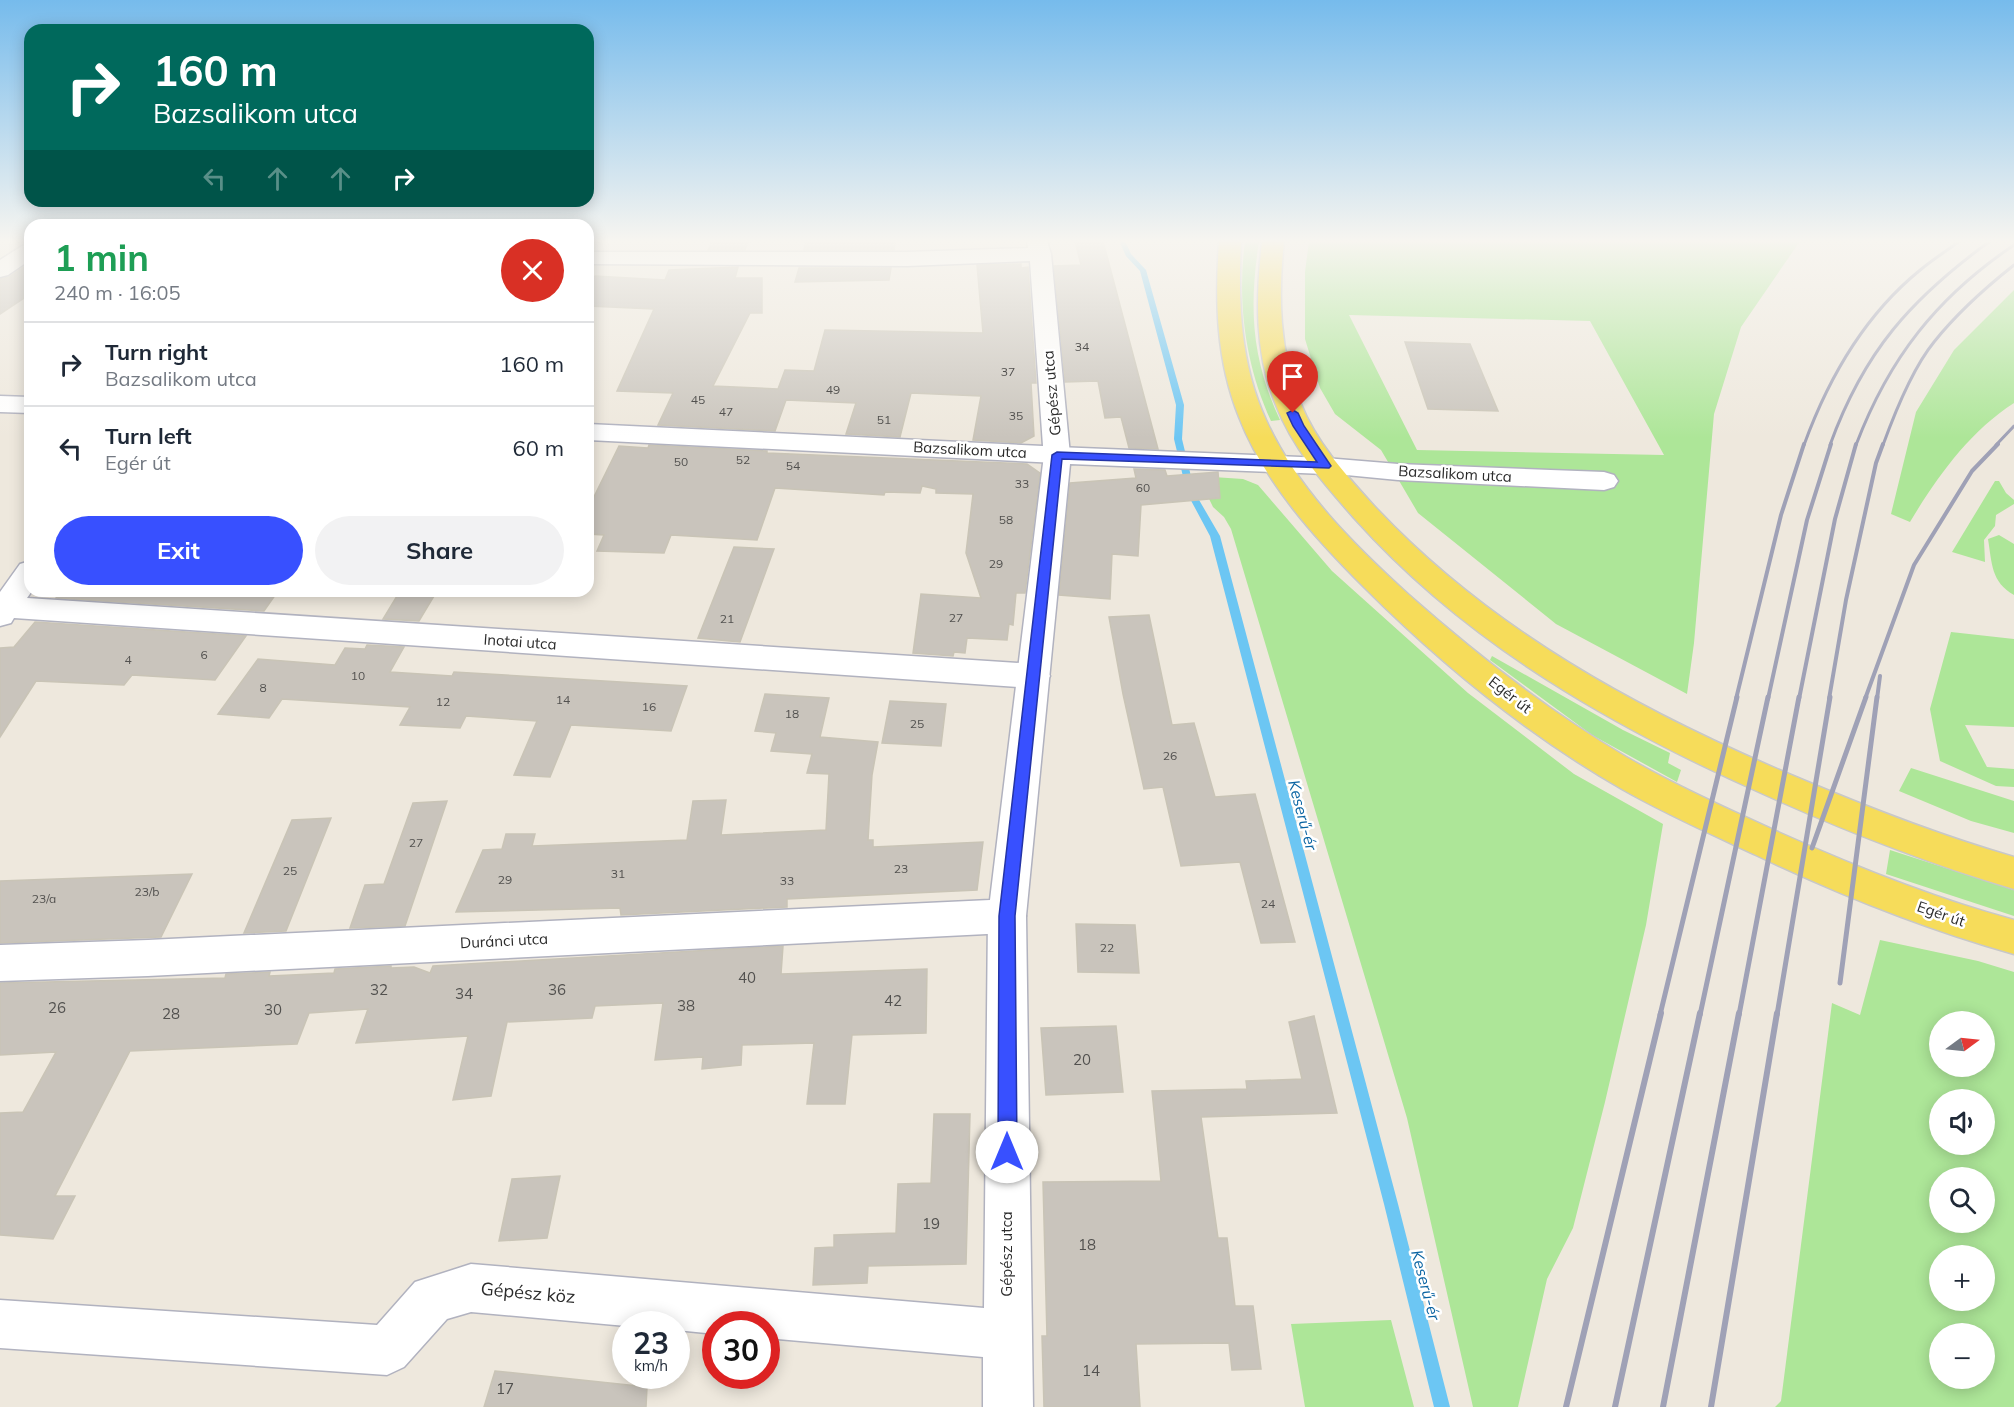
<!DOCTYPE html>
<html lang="en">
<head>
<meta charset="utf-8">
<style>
  :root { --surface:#fff; --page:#f2f2f3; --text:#1f2937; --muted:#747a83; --line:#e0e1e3; --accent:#3850ff }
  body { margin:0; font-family:Mulish,sans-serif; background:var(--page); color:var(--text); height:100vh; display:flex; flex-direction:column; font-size:22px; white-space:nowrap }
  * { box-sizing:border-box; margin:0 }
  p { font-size:20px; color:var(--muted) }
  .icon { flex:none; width:33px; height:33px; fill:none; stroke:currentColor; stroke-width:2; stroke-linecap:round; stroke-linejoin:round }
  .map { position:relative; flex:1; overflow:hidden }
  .panel { position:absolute; left:24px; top:219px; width:570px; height:378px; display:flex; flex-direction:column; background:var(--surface); border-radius:18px; box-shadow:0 3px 15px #0003 }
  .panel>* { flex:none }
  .top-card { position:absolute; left:24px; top:24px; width:570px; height:183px; border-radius:18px; box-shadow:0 3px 15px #0003; background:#00695c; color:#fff; overflow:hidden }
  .needle { width:39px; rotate:75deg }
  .buttons { position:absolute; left:1929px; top:1011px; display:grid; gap:12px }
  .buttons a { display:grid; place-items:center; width:66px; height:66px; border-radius:50%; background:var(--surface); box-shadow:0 3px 15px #0003; font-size:30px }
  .speed { position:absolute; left:612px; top:1311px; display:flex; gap:12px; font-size:30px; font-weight:700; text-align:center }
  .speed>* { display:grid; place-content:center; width:78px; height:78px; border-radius:50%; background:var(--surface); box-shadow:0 3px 15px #0003; line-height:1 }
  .speed small { font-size:15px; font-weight:400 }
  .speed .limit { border:9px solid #d22; background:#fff; color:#111 }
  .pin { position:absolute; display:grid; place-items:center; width:51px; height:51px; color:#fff; margin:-62px -26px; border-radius:50% 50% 50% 0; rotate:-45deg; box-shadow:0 0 6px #0007 }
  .pin .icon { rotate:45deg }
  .me { position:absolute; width:66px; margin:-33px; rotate:0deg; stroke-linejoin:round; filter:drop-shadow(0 0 4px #0008) }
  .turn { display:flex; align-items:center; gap:21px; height:126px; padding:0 30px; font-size:27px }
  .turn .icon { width:78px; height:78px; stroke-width:2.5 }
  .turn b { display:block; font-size:42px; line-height:51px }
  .lanes { display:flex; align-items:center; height:57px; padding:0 30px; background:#0003; justify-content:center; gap:30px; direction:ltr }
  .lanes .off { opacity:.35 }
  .round { display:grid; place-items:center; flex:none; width:63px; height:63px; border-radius:32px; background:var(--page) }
  .summary { display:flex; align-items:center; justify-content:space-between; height:102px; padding:0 30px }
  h1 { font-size:36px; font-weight:700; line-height:45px; color:#1e9e55 }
  .cta { display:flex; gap:12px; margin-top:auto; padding:12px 30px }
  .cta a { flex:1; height:69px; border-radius:36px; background:var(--accent); color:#fff; font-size:24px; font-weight:700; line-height:69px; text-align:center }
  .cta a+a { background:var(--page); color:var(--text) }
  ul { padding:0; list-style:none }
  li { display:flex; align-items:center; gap:18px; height:84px; padding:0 30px; border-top:2px solid var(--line) }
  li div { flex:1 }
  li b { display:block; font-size:22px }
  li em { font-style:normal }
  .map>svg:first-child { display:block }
  .green { fill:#ade698; fill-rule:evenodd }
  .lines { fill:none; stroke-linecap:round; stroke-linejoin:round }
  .stream { fill:#6cc6f3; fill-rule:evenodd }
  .building { fill:#c9c4bc; stroke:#c9c4b6; stroke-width:1.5 }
  .minor-casing { stroke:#b1b2bf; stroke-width:3 }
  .tertiary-casing { stroke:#b1b2bf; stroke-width:3 }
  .primary-casing { stroke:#c8c8c8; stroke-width:3 }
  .minor { fill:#fff; fill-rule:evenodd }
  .tertiary { fill:#fff; fill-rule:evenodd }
  .primary { fill:#f6dc5a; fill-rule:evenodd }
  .rail-far3 { stroke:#9fa1b6; stroke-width:3 }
  .rail-far2 { stroke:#9fa1b6; stroke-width:4 }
  .rail-far1 { stroke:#9fa1b6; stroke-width:5 }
  .rail { stroke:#9fa1b6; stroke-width:6 }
  .route { fill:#3850ff; stroke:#2434a6; stroke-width:1.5 }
  .labels { text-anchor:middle; stroke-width:5; stroke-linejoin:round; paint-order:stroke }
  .number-label { font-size:12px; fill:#52514f }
  .street-label { font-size:15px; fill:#2b2b2b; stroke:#fff }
  .near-number-label { font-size:15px; fill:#52514f }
  .water-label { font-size:16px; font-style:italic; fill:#0863a2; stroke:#fff }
  .near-street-label { font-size:18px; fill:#2b2b2b; stroke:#fff }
</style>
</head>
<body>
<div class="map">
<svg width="2014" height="1407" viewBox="0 0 2014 1407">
  <rect width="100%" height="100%" fill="#eee8dd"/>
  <path class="green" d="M 1245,241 L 1259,241 C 1249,307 1251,358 1280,420 L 1271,421 C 1245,365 1237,301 1245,241 Z
    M 1309,241 L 1803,241 L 1798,244 L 1741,327 L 1714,414 L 1694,643 L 1687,694 L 1556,624 L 1418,513 L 1381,450 L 1335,414 L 1320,388 L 1305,339 L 1305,272 ZM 1349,315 L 1590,321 L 1664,455 L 1417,450 Z
    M 2014,290 L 2014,403 C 1969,432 1937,477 1910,522 L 1891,514 L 1916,412 L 1954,350 Z
    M 1198,476 L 1243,479 L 1258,485 L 1332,571 L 1468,693 L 1574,774 L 1663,824 L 1646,925 L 1605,1102 L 1573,1228 L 1547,1279 L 1518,1407 L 1473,1407 L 1407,1118 L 1231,529 L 1224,517 L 1213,507 Z
    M 1995,481 L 1999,481 L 2006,493 L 2014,500 L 2014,504 L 1996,515 L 1995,526 L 1984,540 L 1985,562 L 1952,552 Z
    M 1999,535 L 2014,544 L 2014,595 C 1991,582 1992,563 1988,539 Z
    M 1951,632 L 2014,639 L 2014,727 L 1965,725 L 1987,767 L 2014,769 L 2014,787 L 1996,786 L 1940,761 L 1930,709 Z
    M 1492,656 L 1623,730 L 1670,753 L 1668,763 L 1681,770 L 1677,782 L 1592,735 L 1490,660 Z
    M 1911,768 L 2014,801 L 2014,833 L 1971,821 L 1899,791 Z
    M 1890,850 L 2014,890 L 2014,916 L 1886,874 Z
    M 1880,940 L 1978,961 L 2014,972 L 2014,1407 L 1775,1407 L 1781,1401 L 1832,1003 L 1860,1015 ZM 1940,1022 L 1984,1022 L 1984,1066 L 1940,1066 ZM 1940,1100 L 1984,1100 L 1984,1144 L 1940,1144 ZM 1940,1178 L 1984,1178 L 1984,1222 L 1940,1222 ZM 1940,1256 L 1984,1256 L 1984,1300 L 1940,1300 ZM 1940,1334 L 1984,1334 L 1984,1378 L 1940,1378 Z
    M 1391,1320 L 1414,1407 L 1305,1407 L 1291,1324 Z"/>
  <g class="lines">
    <path class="stream" d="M 1119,241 L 1125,241 L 1131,254 L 1146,270 L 1184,405 L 1182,439 L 1195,493 L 1220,536 L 1398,1204 L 1450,1407 L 1434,1407 L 1384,1204 L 1210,536 L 1187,493 L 1174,439 L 1176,405 L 1140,271 L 1126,256 Z"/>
  </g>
  <path class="building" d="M 712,241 L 748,241 L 745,250 L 708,250 Z
    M 806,241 L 874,241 L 895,243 L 894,250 L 804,250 Z
    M 1075,241 L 1103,241 L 1158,449 L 1129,448 L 1121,417 L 1105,418 L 1098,381 L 1065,382 L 1054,266 L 1081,265 Z
    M 30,263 L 30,294 L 0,314 L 0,279 L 9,277 Z
    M 1021,264 L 1021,268 L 1028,267 L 1036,383 L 1031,383 L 1034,436 L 1021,443 L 973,440 L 981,396 L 911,393 L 900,437 L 846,434 L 856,403 L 786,400 L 775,431 L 658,425 L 673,393 L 617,391 L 654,309 L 588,306 L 588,287 L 595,276 L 665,280 L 669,270 L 738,267 L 735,278 L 762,278 L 762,313 L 750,313 L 713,386 L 778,389 L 785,370 L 814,371 L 825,330 L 983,333 L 977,265 Z
    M 799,268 L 891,268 L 889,280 L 795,282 Z
    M 1405,342 L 1470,344 L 1498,411 L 1428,409 Z
    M 649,445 L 767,451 L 767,453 L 1027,464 L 1040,473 L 1025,593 L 1016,593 L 1013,625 L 1009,624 L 1007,640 L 967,638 L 965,653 L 954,652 L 953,656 L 913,653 L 921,594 L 981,598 L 966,553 L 973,494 L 936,493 L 936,489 L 922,486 L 920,493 L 885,492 L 884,495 L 775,488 L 757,540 L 671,535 L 664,553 L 597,551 L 604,535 L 588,534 L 588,509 L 619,446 L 648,448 Z
    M 1134,469 L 1165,470 L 1167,476 L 1218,472 L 1220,498 L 1141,505 L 1138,556 L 1112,554 L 1110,599 L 1059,595 L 1070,483 L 1136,478 Z
    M 734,547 L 774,549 L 740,642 L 698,638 Z
    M 62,591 L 278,591 L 264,611 L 56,598 Z
    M 400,591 L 437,591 L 419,621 L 383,619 Z
    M 1149,615 L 1172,725 L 1194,723 L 1215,797 L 1255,794 L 1295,942 L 1261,943 L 1240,862 L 1181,866 L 1163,787 L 1144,789 L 1123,694 L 1109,617 Z
    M 35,622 L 246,636 L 215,680 L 132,675 L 124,685 L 36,681 L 0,737 L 0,648 L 14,647 Z
    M 367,645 L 404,647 L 390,672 L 452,676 L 454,672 L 687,686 L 671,731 L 571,725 L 550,777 L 514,775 L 537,721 L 466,716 L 460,728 L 400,725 L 410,707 L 282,699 L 269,718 L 218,714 L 258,659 L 335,665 L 345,648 L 365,649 Z
    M 765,694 L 829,698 L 820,737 L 878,742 L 872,775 L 868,840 L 873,840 L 873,847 L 983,842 L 977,890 L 787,899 L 787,907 L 621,915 L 620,908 L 456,912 L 483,850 L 502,849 L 506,834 L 535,834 L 532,846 L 687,840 L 693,801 L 726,800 L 721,835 L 826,830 L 829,774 L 807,773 L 812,754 L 771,751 L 776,733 L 755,731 Z
    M 890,701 L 946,704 L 941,746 L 882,743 Z
    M 447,801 L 405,926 L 350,928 L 365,885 L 384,884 L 413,803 Z
    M 331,818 L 286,931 L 244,933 L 292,820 Z
    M 192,874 L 161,937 L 0,943 L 0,881 Z
    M 1076,924 L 1135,925 L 1139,973 L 1078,972 Z
    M 783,946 L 781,974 L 927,969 L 926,1033 L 852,1035 L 845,1104 L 807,1104 L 814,1043 L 742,1045 L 741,1065 L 702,1069 L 703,1057 L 655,1060 L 663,1003 L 595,1006 L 592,1018 L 507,1022 L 491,1096 L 453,1100 L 468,1036 L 356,1043 L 368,1009 L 309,1013 L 297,1044 L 130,1051 L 55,1196 L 75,1196 L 53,1239 L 0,1235 L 0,1113 L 23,1112 L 56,1052 L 0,1055 L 0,983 L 225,978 L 226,974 L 270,972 L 269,976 L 334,973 L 335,969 L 391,966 L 391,968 L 414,967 L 430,973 L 433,966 Z
    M 1314,1016 L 1337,1113 L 1201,1117 L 1218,1238 L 1227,1238 L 1235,1306 L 1253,1306 L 1261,1369 L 1232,1370 L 1229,1343 L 1136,1344 L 1140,1407 L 1044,1407 L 1042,1336 L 1047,1336 L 1043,1182 L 1161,1181 L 1152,1091 L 1247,1089 L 1246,1081 L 1302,1079 L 1289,1022 Z
    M 1116,1026 L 1123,1092 L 1046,1095 L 1041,1028 Z
    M 934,1114 L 970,1114 L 966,1264 L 868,1266 L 867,1283 L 813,1285 L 815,1248 L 834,1247 L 834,1235 L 896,1233 L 898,1184 L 931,1183 Z
    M 560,1176 L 547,1238 L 499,1241 L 512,1179 Z
    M 495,1371 L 647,1387 L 646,1407 L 484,1407 Z"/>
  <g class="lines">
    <g class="minor-casing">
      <path id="minor" d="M 1027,241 L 1047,241 L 1051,254 L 1070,455 L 1066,461 L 1057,463 L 588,440 L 588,424 L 1043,446 L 1030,261 L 907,266 L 588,264 L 588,252 L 907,252 L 1028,248 Z
        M 30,245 L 30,260 L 8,275 L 0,277 L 0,260 L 22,246 Z
        M 0,396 L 30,397 L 30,413 L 0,412 Z
        M 1325,458 L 1398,464 L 1604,472 L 1614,475 L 1618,481 L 1614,487 L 1604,490 L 1398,480 L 1315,472 L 1312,466 L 1315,460 Z
        M 30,561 L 30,591 L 32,591 L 27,598 L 1034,664 L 1045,668 L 1050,676 L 1045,684 L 1034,688 L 14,618 L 11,623 L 0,626 L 0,592 L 20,564 Z
        M 1007,899 L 1021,904 L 1026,916 L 1033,1407 L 983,1407 L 983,1357 L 766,1338 L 766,1324 L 716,1324 L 716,1334 L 676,1330 L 676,1324 L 626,1326 L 471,1312 L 447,1319 L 404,1367 L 387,1375 L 0,1348 L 0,1300 L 377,1325 L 415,1282 L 471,1264 L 984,1308 L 988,916 L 993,904 Z"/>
    </g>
    <g class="tertiary-casing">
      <path id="tertiary" d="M 1057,447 L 1325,458 L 1335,460 L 1338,466 L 1335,472 L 1325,474 L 1070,464 L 1026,916 L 1021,928 L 1007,933 L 148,976 L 0,981 L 0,945 L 148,940 L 990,900 L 1044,455 L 1048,449 Z"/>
    </g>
    <g class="primary-casing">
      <path id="primary" d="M 1219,241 L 1241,241 C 1238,302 1240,363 1266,420 C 1297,489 1354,545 1409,595 C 1477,655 1548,711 1626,757 C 1676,786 1728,809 1780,833 C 1856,867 1933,898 2014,920 L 2014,954 C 1925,929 1840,895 1756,855 C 1711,834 1666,814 1622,789 C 1528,735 1441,664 1364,587 C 1315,538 1264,482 1239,417 C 1216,360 1215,301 1219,241 Z
        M 1262,241 L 1284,241 C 1278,296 1279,352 1301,404 C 1317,444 1347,476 1376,508 C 1491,630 1638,710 1791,775 C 1864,806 1937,835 2014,857 L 2014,889 C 1930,864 1848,832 1768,796 C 1615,728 1468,645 1355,519 C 1325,485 1293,449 1276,405 C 1254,353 1256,296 1262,241 Z"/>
    </g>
    <use href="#minor" class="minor"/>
    <use href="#tertiary" class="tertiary"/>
    <use href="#primary" class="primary"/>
    <path class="rail-far3" d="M 1804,445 C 1828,379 1864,316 1919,271 C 1932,260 1946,251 1960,241
      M 1830,445 C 1864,351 1911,299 1990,241
      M 1856,445 C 1889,358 1937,297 2014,245
      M 1883,445 C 1895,412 1912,369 1934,342 C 1957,313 1985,288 2014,265
      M 1996,445 L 2014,426"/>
    <path class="rail-far2" d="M 1736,699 L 1781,515 L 1804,444
      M 1768,699 L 1807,520 L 1831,444
      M 1799,699 L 1835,519 L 1856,444
      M 1829,699 L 1846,600 L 1876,463 L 1883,444
      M 1865,699 L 1914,565 L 1972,471 L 1998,444
      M 1877,699 L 1880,676"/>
    <path class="rail-far1" d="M 1812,848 L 1866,697
      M 1840,983 L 1877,697
      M 1660,1015 L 1737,697
      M 1700,1015 L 1768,697
      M 1739,1015 L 1799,697
      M 1777,1015 L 1830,697"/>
    <path class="rail" d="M 1566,1407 L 1661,1013
      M 1615,1407 L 1700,1013
      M 1663,1407 L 1739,1013
      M 1711,1407 L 1777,1013"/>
  </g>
  <linearGradient id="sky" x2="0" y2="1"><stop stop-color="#76bbec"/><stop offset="0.55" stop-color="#f7f5f0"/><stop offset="1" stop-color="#f7f5f0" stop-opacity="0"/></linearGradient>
  <rect width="2014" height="438" fill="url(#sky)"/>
  <path class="route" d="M 1293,410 L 1298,413 L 1304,426 L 1331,466 L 1329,468 L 1062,459 L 1015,916 L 1017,1152 L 1014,1158 L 1007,1161 L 1001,1158 L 998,1152 L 999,916 L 1052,455 L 1057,452 L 1317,462 L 1293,426 L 1287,413 Z"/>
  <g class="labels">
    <g class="number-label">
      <text x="1082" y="351">34</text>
      <text x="1008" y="376">37</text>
      <text x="833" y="394">49</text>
      <text x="698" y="404">45</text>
      <text x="726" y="416">47</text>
      <text x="1016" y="420">35</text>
      <text x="884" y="424">51</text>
      <text x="743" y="464">52</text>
      <text x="681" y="466">50</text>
      <text x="793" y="470">54</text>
      <text x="1022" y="488">33</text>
      <text x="1143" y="492">60</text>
      <text x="1006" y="524">58</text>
      <text x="996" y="568">29</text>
      <text x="956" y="622">27</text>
      <text x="727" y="623">21</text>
      <text x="204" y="659">6</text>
      <text x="128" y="664">4</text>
      <text x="358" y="680">10</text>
      <text x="263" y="692">8</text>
      <text x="563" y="704">14</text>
      <text x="443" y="706">12</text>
      <text x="649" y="711">16</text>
      <text x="792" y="718">18</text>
      <text x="917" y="728">25</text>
      <text x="1170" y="760">26</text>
      <text x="416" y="847">27</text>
      <text x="901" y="873">23</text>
      <text x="290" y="875">25</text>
      <text x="618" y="878">31</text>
      <text x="505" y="884">29</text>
      <text x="787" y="885">33</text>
      <text x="147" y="896">23/b</text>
      <text x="44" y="903">23/a</text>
      <text x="1268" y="908">24</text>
      <text x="1107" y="952">22</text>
    </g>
    <g class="street-label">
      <text transform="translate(1052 393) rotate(-95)" y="5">Gépész utca</text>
      <text transform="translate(970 450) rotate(3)" y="5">Bazsalikom utca</text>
      <text transform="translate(1455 474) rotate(3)" y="5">Bazsalikom utca</text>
      <text transform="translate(520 642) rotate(4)" y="5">Inotai utca</text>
      <text transform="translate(1510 695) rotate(38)" y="5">Egér út</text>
      <text transform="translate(1941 914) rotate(19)" y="5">Egér út</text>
      <text transform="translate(504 941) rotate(-3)" y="5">Duránci utca</text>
      <text transform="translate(1007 1254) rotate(-90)" y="5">Gépész utca</text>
    </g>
    <g class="near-number-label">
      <text x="747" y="983">40</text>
      <text x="379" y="995">32</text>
      <text x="557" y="995">36</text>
      <text x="464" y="999">34</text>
      <text x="893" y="1006">42</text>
      <text x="686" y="1011">38</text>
      <text x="57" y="1013">26</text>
      <text x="273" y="1015">30</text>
      <text x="171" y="1019">28</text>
      <text x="1082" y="1065">20</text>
      <text x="931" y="1229">19</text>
      <text x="1087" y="1250">18</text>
      <text x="1091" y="1376">14</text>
      <text x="505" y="1394">17</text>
    </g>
    <g class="water-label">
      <text transform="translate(1303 815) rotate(75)" y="6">Keserű-ér</text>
      <text transform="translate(1426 1285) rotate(75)" y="6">Keserű-ér</text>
    </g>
    <g class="near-street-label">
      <text transform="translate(528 1293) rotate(5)" y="6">Gépész köz</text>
    </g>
  </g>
</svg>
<div class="buttons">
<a><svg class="needle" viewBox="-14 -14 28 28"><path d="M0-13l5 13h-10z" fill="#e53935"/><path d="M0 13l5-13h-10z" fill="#747a83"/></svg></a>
<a><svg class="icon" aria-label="sound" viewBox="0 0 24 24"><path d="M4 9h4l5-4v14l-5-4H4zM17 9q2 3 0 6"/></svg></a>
<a><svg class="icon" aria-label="search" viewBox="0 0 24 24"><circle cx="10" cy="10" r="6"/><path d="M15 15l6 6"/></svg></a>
<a>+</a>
<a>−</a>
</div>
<div class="speed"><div>23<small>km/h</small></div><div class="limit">30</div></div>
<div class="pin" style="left:1293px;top:413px;background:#d93025"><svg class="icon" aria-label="arrive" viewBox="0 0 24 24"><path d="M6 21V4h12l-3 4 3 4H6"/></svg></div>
<svg class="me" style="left:1007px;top:1152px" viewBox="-20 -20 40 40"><circle r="19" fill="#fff"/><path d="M0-13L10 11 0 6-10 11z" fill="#3850ff"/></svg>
<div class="top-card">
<div class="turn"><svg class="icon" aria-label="right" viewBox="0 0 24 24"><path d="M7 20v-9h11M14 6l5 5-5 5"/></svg><div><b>160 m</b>Bazsalikom utca</div></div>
<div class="lanes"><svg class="icon off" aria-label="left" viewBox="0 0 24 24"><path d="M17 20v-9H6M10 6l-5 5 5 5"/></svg><svg class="icon off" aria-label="ahead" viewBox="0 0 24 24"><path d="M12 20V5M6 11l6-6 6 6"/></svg><svg class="icon off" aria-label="ahead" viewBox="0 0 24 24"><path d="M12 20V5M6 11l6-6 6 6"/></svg><svg class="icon" aria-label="right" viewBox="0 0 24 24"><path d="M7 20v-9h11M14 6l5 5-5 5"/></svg></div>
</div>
<section class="panel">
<div class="summary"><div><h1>1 min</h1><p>240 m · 16:05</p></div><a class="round" style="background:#d93025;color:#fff"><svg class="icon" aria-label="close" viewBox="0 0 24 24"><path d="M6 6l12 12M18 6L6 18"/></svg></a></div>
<ul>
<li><svg class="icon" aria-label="right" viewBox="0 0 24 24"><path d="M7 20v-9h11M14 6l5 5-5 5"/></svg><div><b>Turn right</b><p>Bazsalikom utca</p></div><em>160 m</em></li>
<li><svg class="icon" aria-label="left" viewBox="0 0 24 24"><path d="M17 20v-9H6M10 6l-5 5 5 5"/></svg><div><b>Turn left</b><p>Egér út</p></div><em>60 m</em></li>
</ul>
<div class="cta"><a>Exit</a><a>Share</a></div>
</section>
</div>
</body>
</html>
